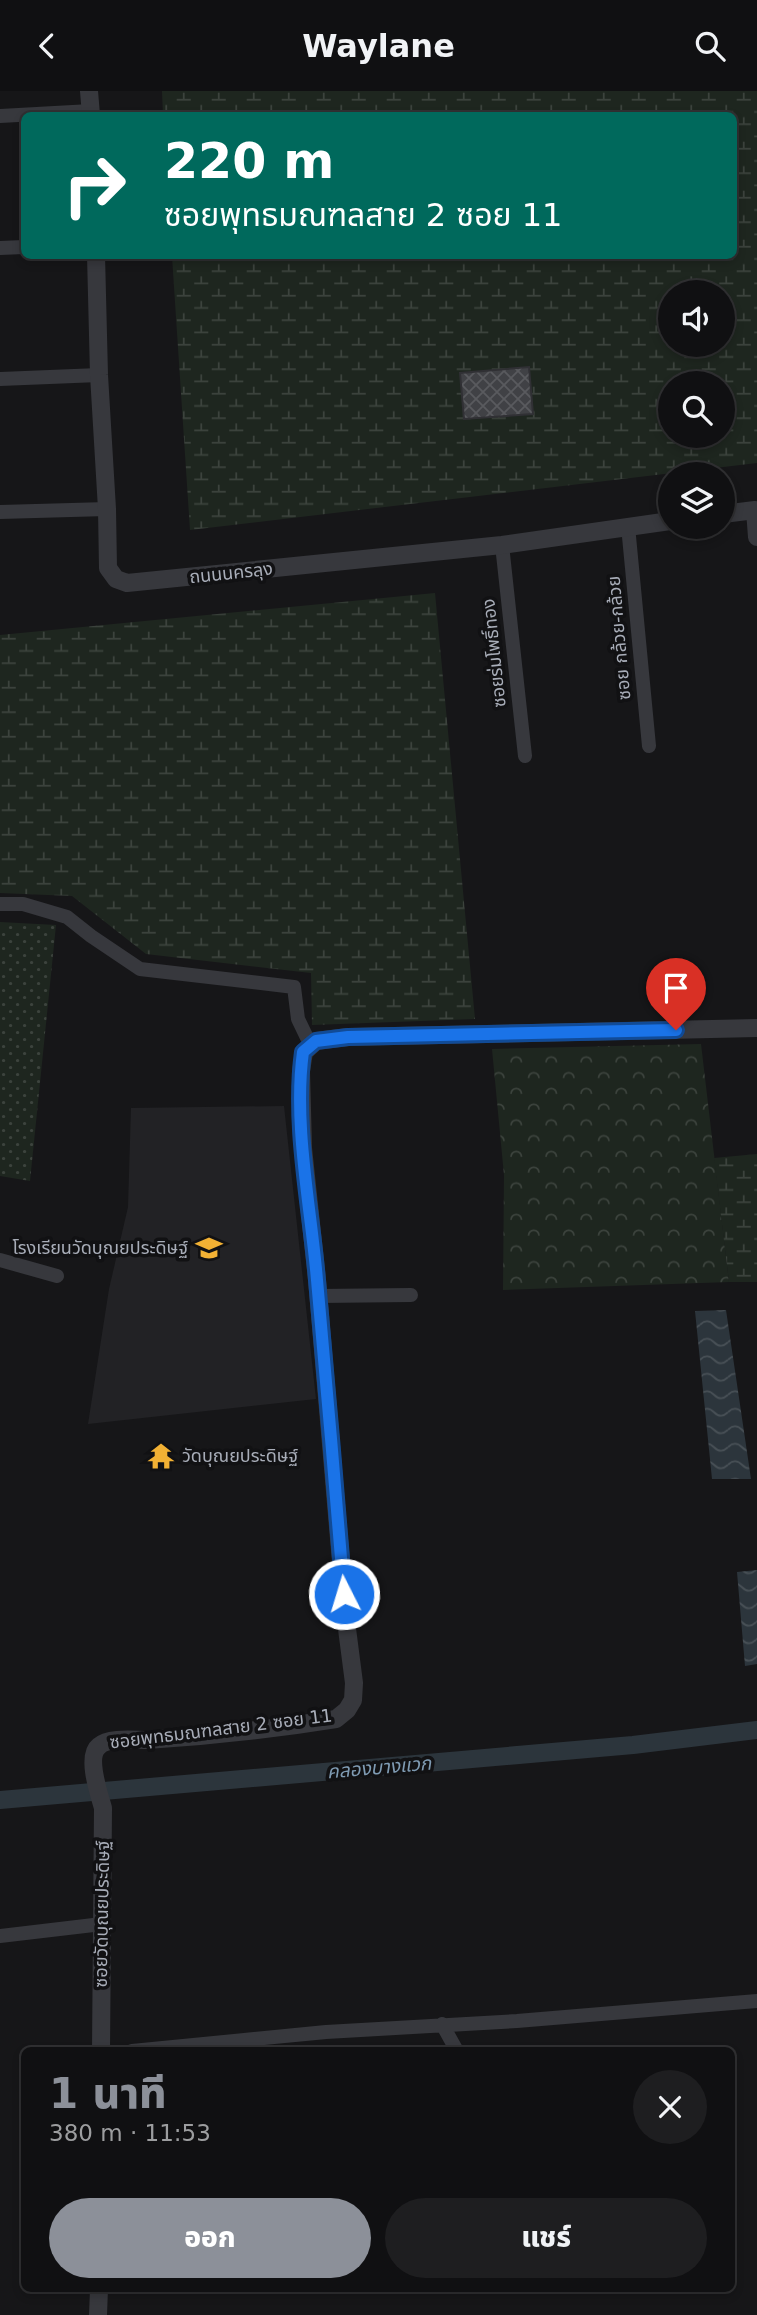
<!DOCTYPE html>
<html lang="th">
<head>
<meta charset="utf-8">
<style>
  :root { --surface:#101012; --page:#1e1e20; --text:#f1f3f6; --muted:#9c9d9f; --line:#303032; --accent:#8c9099 }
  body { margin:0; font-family:"DejaVu Sans","Noto Sans Thai",sans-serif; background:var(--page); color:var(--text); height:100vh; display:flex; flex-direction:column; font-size:26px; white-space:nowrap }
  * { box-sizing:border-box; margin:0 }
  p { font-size:23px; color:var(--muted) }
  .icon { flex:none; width:38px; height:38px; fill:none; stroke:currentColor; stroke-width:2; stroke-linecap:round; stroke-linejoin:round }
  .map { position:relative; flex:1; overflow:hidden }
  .details { position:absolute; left:21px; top:1956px; width:714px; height:245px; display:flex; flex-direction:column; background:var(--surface); border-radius:10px; box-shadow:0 4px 10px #0003,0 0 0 2px var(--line) }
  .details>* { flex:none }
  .hud { position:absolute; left:21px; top:21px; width:716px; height:147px; border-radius:10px; box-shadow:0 4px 10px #0003,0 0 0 2px var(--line); background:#00695c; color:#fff; overflow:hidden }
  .tools { position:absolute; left:658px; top:189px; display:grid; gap:14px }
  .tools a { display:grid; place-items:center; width:77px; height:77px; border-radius:50%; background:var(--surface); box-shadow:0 4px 10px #0003,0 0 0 2px var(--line); font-size:35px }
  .pin { position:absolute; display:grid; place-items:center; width:60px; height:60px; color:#fff; margin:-72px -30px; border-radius:50% 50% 50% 0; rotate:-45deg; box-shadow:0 0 7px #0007 }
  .pin .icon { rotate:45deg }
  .me { position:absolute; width:77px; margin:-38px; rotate:355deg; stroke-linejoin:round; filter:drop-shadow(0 0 5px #0008) }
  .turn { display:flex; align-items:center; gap:24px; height:147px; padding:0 28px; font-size:32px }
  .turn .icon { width:91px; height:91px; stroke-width:2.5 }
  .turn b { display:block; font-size:49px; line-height:60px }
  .round { display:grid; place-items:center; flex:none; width:74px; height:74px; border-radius:37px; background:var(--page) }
  .summary { display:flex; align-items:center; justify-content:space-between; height:119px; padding:0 28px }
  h1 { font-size:42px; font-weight:800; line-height:52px; color:var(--accent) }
  .primary-button { display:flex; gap:14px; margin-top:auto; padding:14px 28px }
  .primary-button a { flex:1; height:80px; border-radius:42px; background:var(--accent); color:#fff; font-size:28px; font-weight:800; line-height:80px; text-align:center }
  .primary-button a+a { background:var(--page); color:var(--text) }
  header { display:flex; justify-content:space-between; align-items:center; height:91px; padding:0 28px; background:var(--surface); font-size:32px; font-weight:800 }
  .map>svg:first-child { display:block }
  .built { fill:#222225 }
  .grass { fill:url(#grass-dots) }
  .forest { fill:url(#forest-crowns) }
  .wetland { fill:url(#wetland-marsh); fill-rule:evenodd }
  .water { fill:url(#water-waves) }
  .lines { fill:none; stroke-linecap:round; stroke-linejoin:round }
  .canal { stroke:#2c353c; stroke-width:18 }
  .building { fill:url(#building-cross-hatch); stroke:#303034; stroke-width:2 }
  .minor { stroke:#37383d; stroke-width:14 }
  .tertiary { stroke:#37383d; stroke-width:18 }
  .route-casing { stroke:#114b97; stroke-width:18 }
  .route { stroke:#1a73e8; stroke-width:12 }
  .labels { text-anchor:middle; stroke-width:7; stroke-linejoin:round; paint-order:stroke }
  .street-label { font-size:18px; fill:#a8adb8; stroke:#111113 }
  .poi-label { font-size:18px; fill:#a8adb8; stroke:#111113; text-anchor:end }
  .water-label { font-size:19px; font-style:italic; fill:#7f9bb3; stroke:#111113 }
</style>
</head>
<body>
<header><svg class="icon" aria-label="back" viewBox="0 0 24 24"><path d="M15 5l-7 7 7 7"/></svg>Waylane<svg class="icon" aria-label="search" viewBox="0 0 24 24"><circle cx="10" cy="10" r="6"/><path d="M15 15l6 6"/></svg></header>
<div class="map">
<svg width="757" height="2224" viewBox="0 0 757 2224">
  <defs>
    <pattern id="grass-dots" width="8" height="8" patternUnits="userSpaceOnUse" patternTransform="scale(1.75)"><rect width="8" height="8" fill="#1e261f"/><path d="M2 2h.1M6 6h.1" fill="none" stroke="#3c433d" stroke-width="1.8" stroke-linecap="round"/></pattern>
    <pattern id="forest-crowns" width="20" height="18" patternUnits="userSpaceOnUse" patternTransform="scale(1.75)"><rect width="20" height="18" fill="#1e261f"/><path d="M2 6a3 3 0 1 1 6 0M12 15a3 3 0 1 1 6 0" fill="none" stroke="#3c433d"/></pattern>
    <pattern id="wetland-marsh" width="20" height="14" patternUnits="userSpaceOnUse" patternTransform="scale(1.75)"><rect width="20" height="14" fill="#1e261f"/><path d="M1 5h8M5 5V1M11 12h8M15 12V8" fill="none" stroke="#3c433d"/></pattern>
    <pattern id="water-waves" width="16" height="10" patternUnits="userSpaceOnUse" patternTransform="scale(1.75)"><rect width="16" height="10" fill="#2c353c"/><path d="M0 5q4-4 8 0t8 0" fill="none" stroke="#485056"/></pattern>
    <pattern id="building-cross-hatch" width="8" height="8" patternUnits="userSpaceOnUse" patternTransform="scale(1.75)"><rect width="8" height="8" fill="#404145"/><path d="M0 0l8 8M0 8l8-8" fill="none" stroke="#595a5e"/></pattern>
  </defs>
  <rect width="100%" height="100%" fill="#161618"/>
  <path class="built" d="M 284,1015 L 316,1308 L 88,1333 L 109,1198 L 128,1116 L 131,1017 Z"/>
  <path class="grass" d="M 0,831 L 56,834 L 30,1090 L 0,1085 Z"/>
  <path class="forest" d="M 701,953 L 729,1191 L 503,1199 L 504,1084 L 492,958 Z"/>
  <path class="wetland" d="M 162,0 L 757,0 L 757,372 L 190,439 L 172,165 L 733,164 L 733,24 L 163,24 ZM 670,201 L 723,201 L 723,254 L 670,254 ZM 670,292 L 723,292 L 723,345 L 670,345 Z
    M 435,502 L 475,928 L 312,934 L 311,882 L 146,863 L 72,805 L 0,802 L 0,544 Z
    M 757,1063 L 757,1191 L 729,1191 L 714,1067 Z"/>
  <path class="water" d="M 726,1219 L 751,1388 L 712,1388 L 695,1220 Z
    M 757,1479 L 757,1573 L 745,1575 L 737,1481 Z"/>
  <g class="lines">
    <path class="canal" d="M 0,1709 L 633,1654 L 757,1639"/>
  </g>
  <path class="building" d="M 529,276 L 533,323 L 464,328 L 460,282 Z"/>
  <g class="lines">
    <path class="minor" d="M 0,25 L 91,20
      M 0,157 L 24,156
      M 0,288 L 99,284
      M 0,421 L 107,418
      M 628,435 L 649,655
      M 502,454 L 525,665
      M 0,813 L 23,813 L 67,826 L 91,845 L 140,878 L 294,896 L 298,928 L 311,955
      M 0,1169 L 57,1185
      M 319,1205 L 411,1204
      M 0,1845 L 102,1833
      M 442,1933 L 457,1960
      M 132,1960 L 326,1941 L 517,1930 L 757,1910"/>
    <path class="tertiary" d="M 89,0 L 91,24
      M 96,164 L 99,284 L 107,418 L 108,477 L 116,488 L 127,492 L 502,454 L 670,430
      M 723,423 L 755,419 L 757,446
      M 101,1960 L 103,1717 C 99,1703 86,1665 99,1655 C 109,1646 134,1649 147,1649 C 210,1645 274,1638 336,1628 L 347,1619 L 353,1609 L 354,1592 L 346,1530 L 317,1189 L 303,1057 L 301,980 L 304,961 L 316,950 L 348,946 L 757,937
      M 98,2224 L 99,2198"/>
  </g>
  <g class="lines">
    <g class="route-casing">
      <path id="route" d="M 344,1503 C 335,1398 327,1294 317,1189 C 311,1117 293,1033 303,961 L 316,950 L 348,946 L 676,939"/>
    </g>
    <use href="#route" class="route"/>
  </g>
  <defs>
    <g id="school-bare" transform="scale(2.1)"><path d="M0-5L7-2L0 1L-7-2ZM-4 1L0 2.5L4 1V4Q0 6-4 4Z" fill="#f2b134" stroke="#111113" stroke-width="2.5" paint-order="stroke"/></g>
    <g id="temple-bare" transform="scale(2.1)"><path d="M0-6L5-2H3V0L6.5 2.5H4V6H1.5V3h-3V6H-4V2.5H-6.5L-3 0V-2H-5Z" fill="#f2b134" stroke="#111113" stroke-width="2.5" paint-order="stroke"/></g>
  </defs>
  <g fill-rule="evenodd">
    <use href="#school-bare" x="209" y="1157"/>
    <use href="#temple-bare" x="161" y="1365"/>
  </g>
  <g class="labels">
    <g class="street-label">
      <text transform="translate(231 482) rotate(-6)" y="6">ถนนนครลุง</text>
      <text transform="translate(619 547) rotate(-95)" y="6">ซอย กล้วย-กล้วย</text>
      <text transform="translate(494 562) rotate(-96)" y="6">ซอยร่มโพธิ์ทอง</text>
      <text transform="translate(221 1638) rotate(-7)" y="6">ซอยพุทธมณฑลสาย 2 ซอย 11</text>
      <text transform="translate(102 1823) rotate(-89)" y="6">ซอยวัดบุณยประดิษฐ์</text>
    </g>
    <g class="poi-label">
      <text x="188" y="1163">โรงเรียนวัดบุณยประดิษฐ์</text>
      <text x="182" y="1371" text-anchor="start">วัดบุณยประดิษฐ์</text>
    </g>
    <g class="water-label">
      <text transform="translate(379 1676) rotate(-5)" y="7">คลองบางแวก</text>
    </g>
  </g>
</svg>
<div class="tools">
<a><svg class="icon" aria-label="sound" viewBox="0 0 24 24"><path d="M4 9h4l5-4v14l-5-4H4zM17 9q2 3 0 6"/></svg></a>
<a><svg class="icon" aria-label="search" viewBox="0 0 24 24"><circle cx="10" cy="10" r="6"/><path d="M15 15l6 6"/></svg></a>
<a><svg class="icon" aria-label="layers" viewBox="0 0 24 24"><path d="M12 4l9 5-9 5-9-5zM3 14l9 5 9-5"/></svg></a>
</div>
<div class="pin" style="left:676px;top:939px;background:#d93025"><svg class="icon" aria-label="arrive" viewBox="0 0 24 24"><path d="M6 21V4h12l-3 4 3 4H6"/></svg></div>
<svg class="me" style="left:344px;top:1503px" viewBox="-20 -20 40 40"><circle r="17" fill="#1a73e8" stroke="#fff" stroke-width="3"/><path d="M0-11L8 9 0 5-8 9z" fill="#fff"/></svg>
<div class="hud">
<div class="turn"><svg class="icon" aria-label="right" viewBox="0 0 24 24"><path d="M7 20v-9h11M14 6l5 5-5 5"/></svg><div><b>220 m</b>ซอยพุทธมณฑลสาย 2 ซอย 11</div></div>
</div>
<section class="details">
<div class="summary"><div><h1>1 นาที</h1><p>380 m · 11:53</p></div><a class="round"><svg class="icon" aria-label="close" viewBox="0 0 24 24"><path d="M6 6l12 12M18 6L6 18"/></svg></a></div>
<div class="primary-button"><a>ออก</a><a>แชร์</a></div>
</section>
</div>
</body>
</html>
